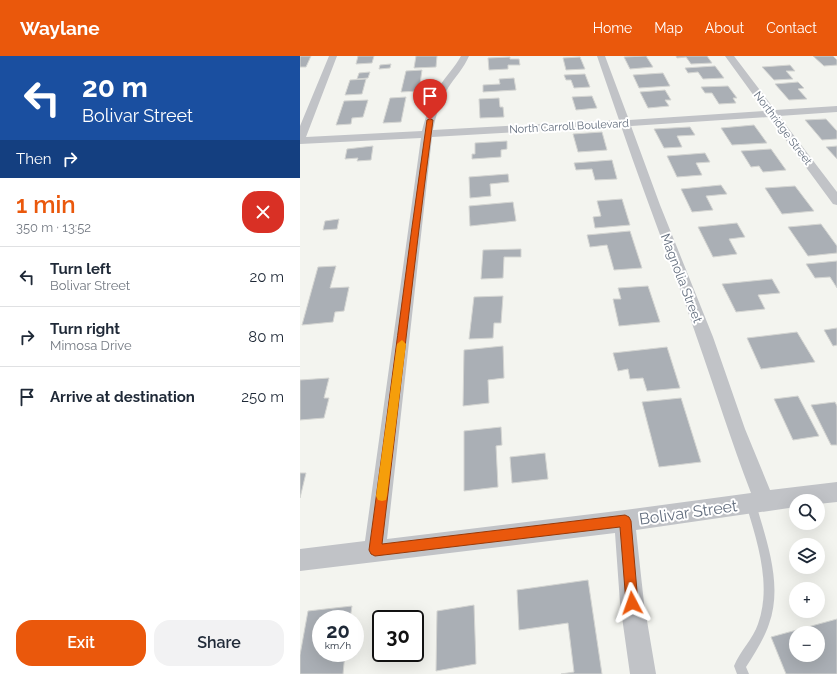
<!DOCTYPE html>
<html lang="en">
<head>
<meta charset="utf-8">
<style>
  :root { --surface:#fff; --page:#f2f2f3; --text:#1f2937; --muted:#747a83; --line:#e0e1e3; --accent:#ea580c }
  body { margin:0; font-family:Raleway,sans-serif; background:var(--page); color:var(--text); height:100vh; display:flex; flex-direction:column; font-size:15px; white-space:nowrap }
  * { box-sizing:border-box; margin:0 }
  p { font-size:13px; color:var(--muted) }
  .icon { flex:none; width:22px; height:22px; fill:none; stroke:currentColor; stroke-width:2; stroke-linecap:round; stroke-linejoin:round }
  .map { position:relative; flex:1; overflow:hidden }
  .details { display:flex; flex-direction:column; background:var(--surface); width:300px }
  .details>* { flex:none }
  .banner { background:#1a4fa0; color:#fff; overflow:hidden }
  .tools { position:absolute; left:489px; top:438px; display:grid; gap:8px }
  .tools a { display:grid; place-items:center; width:36px; height:36px; border-radius:50%; background:var(--surface); box-shadow:0 4px 16px #0002; font-size:20px }
  .speed { position:absolute; left:12px; top:554px; display:flex; gap:8px; font-size:20px; font-weight:700; text-align:center }
  .speed>* { display:grid; place-content:center; width:52px; height:52px; border-radius:50%; background:var(--surface); box-shadow:0 4px 16px #0002; line-height:1 }
  .speed small { font-size:10px; font-weight:400 }
  .speed .limit { border:2px solid #111; border-radius:6px; background:#fff; color:#111 }
  .pin { position:absolute; display:grid; place-items:center; width:34px; height:34px; color:#fff; margin:-41px -17px; border-radius:50% 50% 50% 0; rotate:-45deg; box-shadow:0 0 4px #0007 }
  .pin .icon { rotate:45deg }
  .me { position:absolute; width:44px; margin:-22px; rotate:356deg; stroke-linejoin:round; filter:drop-shadow(0 0 3px #0008) }
  .turn { display:flex; align-items:center; gap:14px; height:84px; padding:0 16px; font-size:18px }
  .turn .icon { width:52px; height:52px; stroke-width:2.5 }
  .turn b { display:block; font-size:28px; line-height:34px }
  .then { display:flex; align-items:center; height:38px; padding:0 16px; background:#0003; gap:8px; font-size:15px }
  .round { display:grid; place-items:center; flex:none; width:42px; height:42px; border-radius:16px; background:var(--page) }
  .headline { display:flex; align-items:center; justify-content:space-between; height:68px; padding:0 16px }
  h1 { font-size:24px; font-weight:600; line-height:30px; color:var(--accent) }
  .cta { display:flex; gap:8px; margin-top:auto; padding:8px 16px }
  .cta a { flex:1; height:46px; border-radius:16px; background:var(--accent); color:#fff; font-size:16px; font-weight:600; line-height:46px; text-align:center }
  .cta a+a { background:var(--page); color:var(--text) }
  ul { padding:0; list-style:none }
  li { display:flex; align-items:center; gap:12px; height:60px; padding:0 16px; border-top:1px solid var(--line) }
  li div { flex:1 }
  li b { display:block; font-size:15px }
  li em { font-style:normal }
  header { display:flex; align-items:center; gap:24px; box-sizing:border-box; height:56px; padding:0 20px; background:var(--accent); color:#fff }
  header strong { font-size:19px }
  nav { display:flex; gap:22px; margin-inline-start:auto; font-size:14px }
  main { display:flex; flex:1; min-height:0 }
  .map>svg:first-child { display:block }
  .building { fill:#aaafb5; stroke:#d4d5d2; fill-rule:evenodd }
  .lines { fill:none; stroke-linecap:round; stroke-linejoin:round }
  .service { fill:#c1c3c7; fill-rule:evenodd }
  .minor { fill:#c1c3c7; fill-rule:evenodd }
  .route { fill:#ea580c; stroke:#983908 }
  .slow { fill:#f59e0b }
  .labels { text-anchor:middle; stroke-width:4; stroke-linejoin:round; paint-order:stroke }
  .far-street-label { font-size:11px; fill:#646f7f; stroke:#fff }
  .street-label { font-size:13px; fill:#646f7f; stroke:#fff }
  .near-street-label { font-size:16px; fill:#646f7f; stroke:#fff }
</style>
</head>
<body>
<header>
<strong>Waylane</strong>
<nav><a>Home</a><a>Map</a><a>About</a><a>Contact</a></nav>
</header>
<main>
<section class="details">
<div class="banner">
<div class="turn"><svg class="icon" aria-label="left" viewBox="0 0 24 24"><path d="M17 20v-9H6M10 6l-5 5 5 5"/></svg><div><b>20 m</b>Bolivar Street</div></div>
<div class="then">Then<svg class="icon" aria-label="right" viewBox="0 0 24 24"><path d="M7 20v-9h11M14 6l5 5-5 5"/></svg></div>
</div>
<div class="headline"><div><h1>1 min</h1><p>350 m · 13:52</p></div><a class="round" style="background:#d93025;color:#fff"><svg class="icon" aria-label="close" viewBox="0 0 24 24"><path d="M6 6l12 12M18 6L6 18"/></svg></a></div>
<ul>
<li><svg class="icon" aria-label="left" viewBox="0 0 24 24"><path d="M17 20v-9H6M10 6l-5 5 5 5"/></svg><div><b>Turn left</b><p>Bolivar Street</p></div><em>20 m</em></li>
<li><svg class="icon" aria-label="right" viewBox="0 0 24 24"><path d="M7 20v-9h11M14 6l5 5-5 5"/></svg><div><b>Turn right</b><p>Mimosa Drive</p></div><em>80 m</em></li>
<li><svg class="icon" aria-label="arrive" viewBox="0 0 24 24"><path d="M6 21V4h12l-3 4 3 4H6"/></svg><div><b>Arrive at destination</b></div><em>250 m</em></li>
</ul>
<div class="cta"><a>Exit</a><a>Share</a></div>
</section>
<div class="map">
<svg width="537" height="618" viewBox="0 0 537 618">
  <rect width="100%" height="100%" fill="#f3f4ef"/>
  <path class="building" d="M 0,0 L 11,0 L 6,11 L 0,11 Z
    M 58,0 L 74,0 L 72,7 L 56,8 Z
    M 116,0 L 137,0 L 136,11 L 114,12 Z
    M 346,0 L 353,11 L 330,13 L 324,1 Z
    M 376,0 L 407,0 L 412,7 L 391,8 L 386,1 L 377,2 Z
    M 513,0 L 533,0 L 537,4 L 537,9 L 524,10 Z
    M 210,1 L 210,3 L 219,3 L 220,9 L 208,9 L 208,13 L 189,14 L 188,2 Z
    M 280,1 L 285,13 L 266,14 L 263,2 Z
    M 91,8 L 90,12 L 79,13 L 80,9 Z
    M 490,9 L 495,15 L 486,15 L 493,23 L 474,24 L 462,11 Z
    M 415,10 L 424,22 L 403,23 L 398,16 L 388,17 L 385,12 Z
    M 122,14 L 119,35 L 101,36 L 106,15 Z
    M 70,16 L 68,22 L 57,23 L 59,17 Z
    M 363,17 L 370,30 L 339,32 L 333,19 Z
    M 285,18 L 290,31 L 274,32 L 271,24 L 266,24 L 264,19 Z
    M 214,22 L 216,34 L 183,36 L 183,29 L 200,28 L 199,23 Z
    M 66,23 L 62,38 L 45,39 L 50,24 Z
    M 498,26 L 504,32 L 498,33 L 507,43 L 489,44 L 475,28 Z
    M 428,30 L 437,42 L 433,42 L 436,47 L 419,48 L 412,37 L 405,37 L 401,31 Z
    M 365,34 L 371,44 L 365,44 L 369,50 L 348,52 L 340,36 Z
    M 292,40 L 297,52 L 276,54 L 272,41 Z
    M 106,41 L 101,66 L 83,67 L 90,42 Z
    M 199,42 L 200,51 L 203,51 L 204,61 L 180,62 L 179,43 Z
    M 68,44 L 63,61 L 52,62 L 51,68 L 36,69 L 44,45 Z
    M 526,63 L 537,75 L 537,83 L 522,84 L 505,64 Z
    M 454,69 L 467,87 L 432,89 L 421,72 Z
    M 390,71 L 395,79 L 377,80 L 382,91 L 364,92 L 354,73 Z
    M 302,76 L 307,94 L 278,96 L 273,78 Z
    M 207,85 L 207,93 L 201,94 L 201,101 L 172,103 L 172,98 L 175,98 L 175,87 Z
    M 73,90 L 71,104 L 57,105 L 58,102 L 45,103 L 47,93 Z
    M 537,90 L 537,103 L 526,91 Z
    M 471,93 L 486,114 L 463,116 L 459,110 L 451,111 L 441,95 Z
    M 405,97 L 410,106 L 396,107 L 402,119 L 377,121 L 367,100 Z
    M 312,104 L 317,123 L 295,124 L 292,113 L 276,114 L 274,107 Z
    M 208,118 L 209,126 L 190,128 L 191,140 L 170,142 L 169,121 Z
    M 421,129 L 427,138 L 406,140 L 413,154 L 392,156 L 381,133 Z
    M 495,130 L 514,155 L 482,158 L 465,132 Z
    M 322,143 L 330,169 L 295,172 L 293,161 L 301,160 L 297,145 Z
    M 213,146 L 216,165 L 170,170 L 169,150 Z
    M 39,163 L 37,173 L 23,174 L 25,165 Z
    M 437,167 L 445,181 L 429,183 L 437,198 L 413,201 L 398,171 Z
    M 521,168 L 537,190 L 537,197 L 508,200 L 488,171 Z
    M 330,175 L 342,212 L 314,214 L 307,189 L 290,191 L 287,179 Z
    M 221,193 L 221,201 L 204,201 L 203,222 L 181,223 L 183,194 Z
    M 537,205 L 537,232 L 530,221 L 515,222 L 506,208 Z
    M 36,210 L 30,232 L 49,231 L 44,255 L 35,256 L 33,266 L 2,269 L 18,211 Z
    M 472,223 L 480,237 L 458,239 L 465,253 L 436,256 L 422,228 Z
    M 348,230 L 360,266 L 319,270 L 313,243 L 321,243 L 318,232 Z
    M 203,240 L 201,267 L 194,267 L 193,282 L 169,283 L 174,241 Z
    M 537,272 L 537,289 L 533,290 L 524,274 Z
    M 497,276 L 515,306 L 461,313 L 447,282 Z
    M 203,290 L 204,322 L 188,324 L 189,347 L 163,350 L 164,294 Z
    M 367,291 L 380,332 L 347,335 L 343,322 L 330,323 L 328,313 L 318,315 L 313,297 Z
    M 29,322 L 24,342 L 29,342 L 24,362 L 0,364 L 0,324 Z
    M 498,340 L 519,380 L 493,384 L 474,343 Z
    M 381,342 L 401,406 L 359,411 L 342,346 Z
    M 535,346 L 537,350 L 537,389 L 531,389 L 511,349 Z
    M 201,371 L 202,389 L 196,390 L 198,431 L 164,435 L 164,375 Z
    M 245,397 L 248,423 L 212,427 L 210,401 Z
    M 0,417 L 6,417 L 0,442 Z
    M 288,524 L 302,618 L 261,618 L 274,616 L 268,567 L 219,574 L 217,534 Z
    M 174,549 L 176,608 L 136,615 L 137,555 Z
    M 52,550 L 50,563 L 21,563 L 21,597 L 45,597 L 43,618 L 0,618 L 0,599 L 8,555 Z
    M 537,563 L 537,618 L 486,618 L 471,581 ZM 496,577 L 518,577 L 518,599 L 496,599 Z"/>
  <g class="lines">
    <path class="service" d="M 451,443 L 454,445 L 456,448 C 467,486 483,529 469,568 C 464,583 455,597 446,611 L 449,618 L 437,618 L 434,610 C 440,595 453,583 458,568 C 472,529 457,485 446,448 L 448,445 Z"/>
    <path class="minor" d="M 29,0 L 37,0 L 6,81 L 122,75 C 126,59 131,45 139,31 C 146,20 155,11 161,0 L 169,0 C 164,12 155,21 148,32 C 140,46 136,59 133,74 L 319,64 L 297,0 L 305,0 L 329,64 L 465,55 L 425,0 L 434,0 L 475,54 L 537,50 L 537,56 L 479,60 L 537,136 L 537,149 L 533,148 L 469,61 L 331,70 L 360,149 L 413,281 L 445,373 L 470,434 L 537,426 L 537,446 L 518,448 L 518,445 L 496,445 L 496,451 L 336,474 L 344,547 L 356,618 L 330,618 L 320,547 L 315,477 L 0,515 L 0,493 L 65,485 L 121,82 L 0,88 L 0,70 ZM 321,70 C 345,141 373,211 397,282 C 415,333 431,385 451,437 L 325,454 L 87,483 L 132,81 Z"/>
  </g>
  <path class="route" d="M 130,63 L 133,64 C 114,205 99,347 82,488 L 325,459 L 329,461 L 331,465 L 338,547 L 336,551 L 332,553 L 327,551 L 326,547 L 320,471 L 75,500 L 71,498 L 69,494 C 89,351 106,208 127,64 Z"/>
  <path class="slow" d="M 102,284 L 106,288 L 87,440 L 86,444 L 82,445 L 78,444 L 76,440 L 97,288 Z"/>
  <g class="labels">
    <g class="far-street-label">
      <text transform="translate(269 70) rotate(-3)" y="4">North Carroll Boulevard</text>
      <text transform="translate(483 72) rotate(53)" y="4">Northridge Street</text>
    </g>
    <g class="street-label">
      <text transform="translate(382 222) rotate(69)" y="5">Magnolia Street</text>
    </g>
    <g class="near-street-label">
      <text transform="translate(388 456) rotate(-8)" y="6">Bolivar Street</text>
    </g>
  </g>
</svg>
<div class="tools">
<a><svg class="icon" aria-label="search" viewBox="0 0 24 24"><circle cx="10" cy="10" r="6"/><path d="M15 15l6 6"/></svg></a>
<a><svg class="icon" aria-label="layers" viewBox="0 0 24 24"><path d="M12 4l9 5-9 5-9-5zM3 14l9 5 9-5"/></svg></a>
<a>+</a>
<a>−</a>
</div>
<div class="speed"><div>20<small>km/h</small></div><div class="limit">30</div></div>
<div class="pin" style="left:130px;top:64px;background:#d93025"><svg class="icon" aria-label="arrive" viewBox="0 0 24 24"><path d="M6 21V4h12l-3 4 3 4H6"/></svg></div>
<svg class="me" style="left:332px;top:547px" viewBox="-20 -20 40 40"><path d="M0-17L14 15 0 8-14 15z" fill="#ea580c" stroke="#fff" stroke-width="4"/></svg>
</div>
</main>
</body>
</html>
